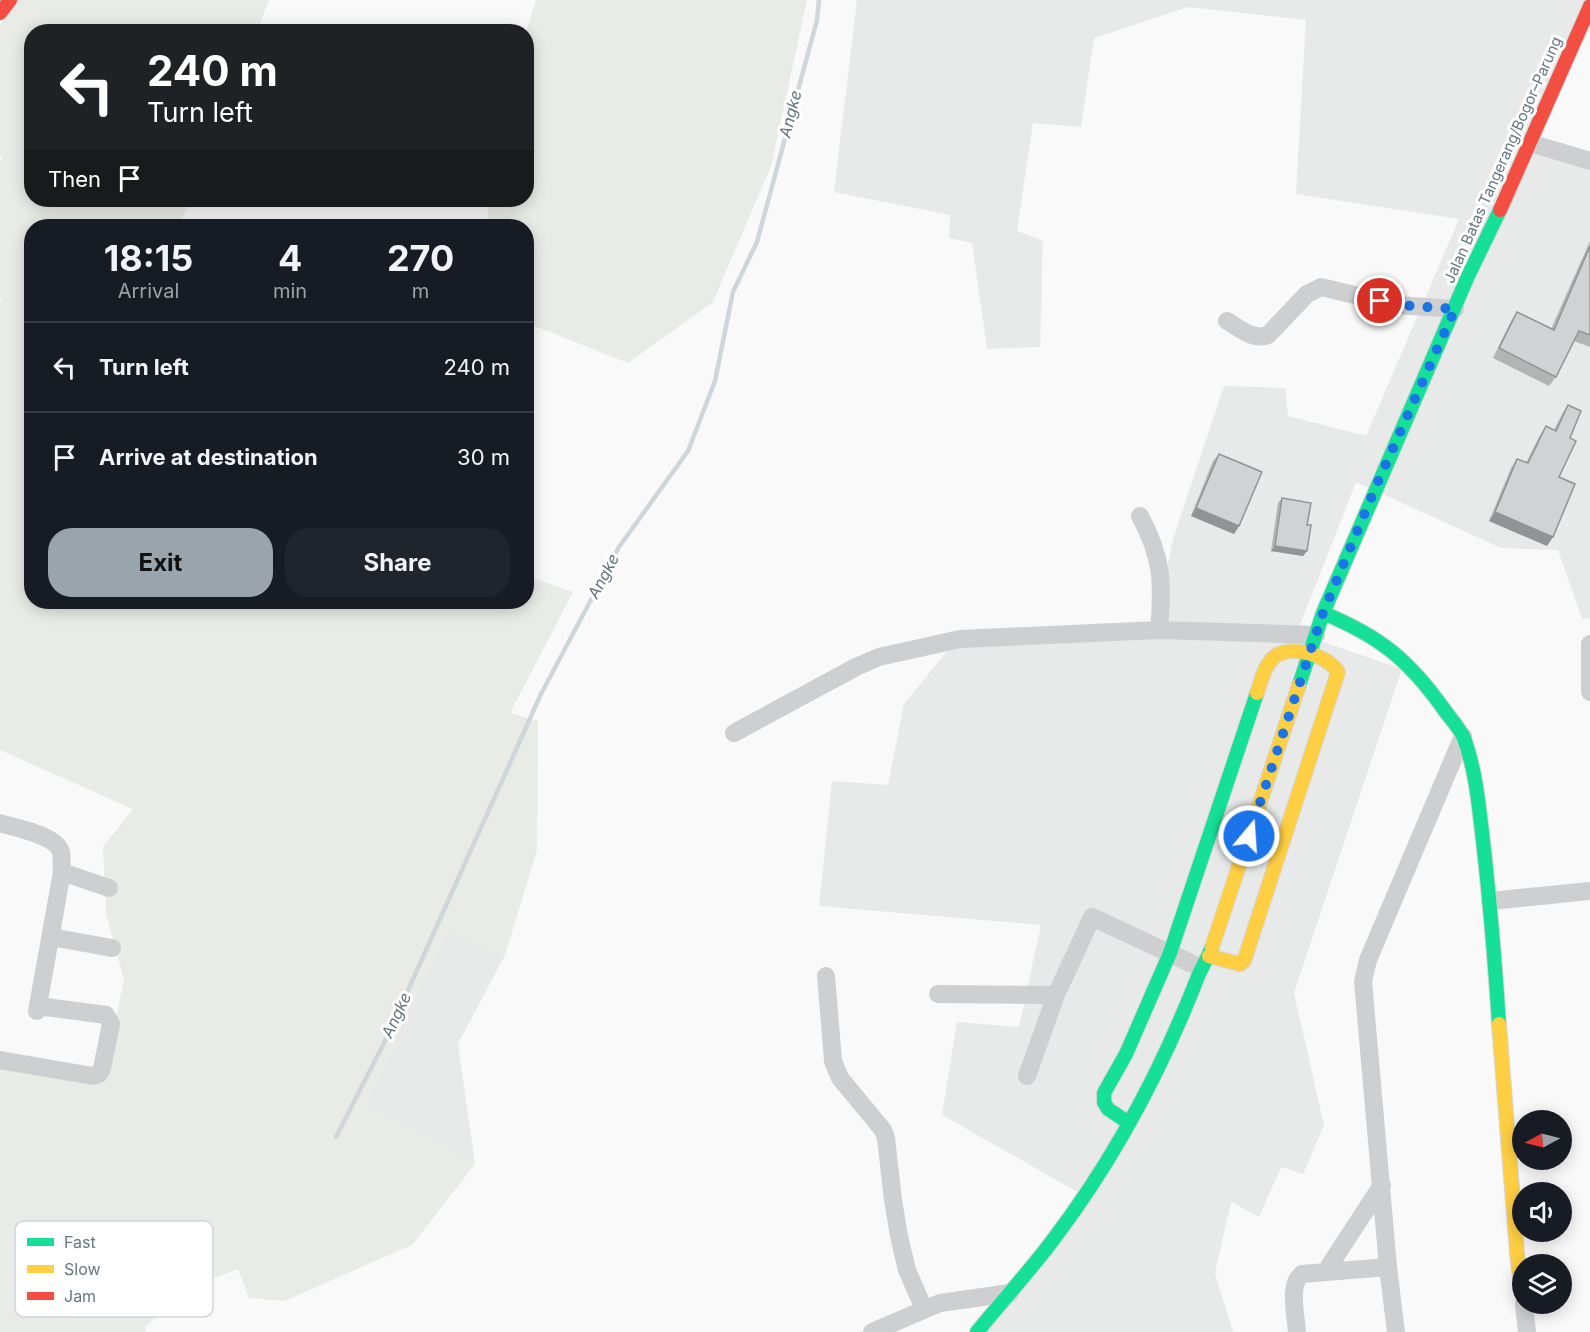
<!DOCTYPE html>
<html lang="en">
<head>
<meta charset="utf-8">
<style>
  :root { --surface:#171b24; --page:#20242c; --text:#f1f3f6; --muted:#9ea1a6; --line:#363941; --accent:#99a4ac }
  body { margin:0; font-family:Inter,sans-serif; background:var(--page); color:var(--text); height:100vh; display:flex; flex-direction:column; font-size:22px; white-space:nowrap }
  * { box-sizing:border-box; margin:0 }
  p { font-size:20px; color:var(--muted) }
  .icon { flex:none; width:33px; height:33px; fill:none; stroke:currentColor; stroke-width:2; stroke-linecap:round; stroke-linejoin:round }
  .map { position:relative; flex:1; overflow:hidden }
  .drawer { position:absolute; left:24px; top:219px; width:510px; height:390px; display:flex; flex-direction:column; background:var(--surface); border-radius:24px; box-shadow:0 3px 15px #0003 }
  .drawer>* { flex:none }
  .banner { position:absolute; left:24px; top:24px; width:510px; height:183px; border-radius:24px; box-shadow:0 3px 15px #0003; background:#202124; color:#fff; overflow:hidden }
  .needle { width:39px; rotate:263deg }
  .fabs { position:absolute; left:1512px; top:1110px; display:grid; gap:12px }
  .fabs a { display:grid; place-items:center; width:60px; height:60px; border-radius:50%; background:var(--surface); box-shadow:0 3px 15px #0003; font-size:30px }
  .pin { position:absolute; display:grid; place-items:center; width:51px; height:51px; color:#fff; margin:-26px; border:3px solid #fff; border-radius:50%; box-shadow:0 2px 6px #0007 }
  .me { position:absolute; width:66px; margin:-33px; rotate:18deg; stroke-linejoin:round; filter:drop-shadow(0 0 4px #0008) }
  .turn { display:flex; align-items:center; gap:21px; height:126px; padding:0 24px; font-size:27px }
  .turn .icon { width:78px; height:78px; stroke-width:2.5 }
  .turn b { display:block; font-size:42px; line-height:51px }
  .then { display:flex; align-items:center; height:57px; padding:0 24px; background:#0003; gap:12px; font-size:22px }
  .eta { display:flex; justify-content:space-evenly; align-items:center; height:102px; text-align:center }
  .eta b { font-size:36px; font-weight:700; line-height:42px }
  .action { display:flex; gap:12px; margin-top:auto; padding:12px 24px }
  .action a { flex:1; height:69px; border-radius:24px; background:var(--accent); color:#111; font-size:24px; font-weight:700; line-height:69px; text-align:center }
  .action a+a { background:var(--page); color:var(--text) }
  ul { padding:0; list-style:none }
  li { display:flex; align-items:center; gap:18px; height:90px; padding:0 24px; border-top:2px solid var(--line) }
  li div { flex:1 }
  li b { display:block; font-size:22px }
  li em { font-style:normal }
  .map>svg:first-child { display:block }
  .built { fill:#e8e9e9 }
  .green { fill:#e8ebe6 }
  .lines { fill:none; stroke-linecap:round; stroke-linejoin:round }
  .stream { stroke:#ced6d9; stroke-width:4.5 }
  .fast-casing { stroke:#d5d6d7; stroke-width:16 }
  .slow-casing { stroke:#d5d6d7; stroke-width:16 }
  .jam-casing { stroke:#d5d6d7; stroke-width:16 }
  .street { stroke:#cecfd0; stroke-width:18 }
  .fast { stroke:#16e098; stroke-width:14 }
  .slow { stroke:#ffcf43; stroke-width:14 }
  .jam { stroke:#f24e42; stroke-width:14 }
  .wall { fill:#b3b5b5 }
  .shaded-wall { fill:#929394 }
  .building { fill:#d0d2d3; stroke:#929394; stroke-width:1.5 }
  .route { stroke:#1a73e8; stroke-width:10; stroke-dasharray:0 18 }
  .labels { text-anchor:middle; stroke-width:6; stroke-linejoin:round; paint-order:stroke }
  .street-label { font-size:15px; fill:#657683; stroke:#fff }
  .water-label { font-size:16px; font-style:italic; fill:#60757c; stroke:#fff }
  .key { fill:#fff; stroke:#d1d6da; stroke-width:1.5 }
  .key-label { font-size:16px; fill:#657683 }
</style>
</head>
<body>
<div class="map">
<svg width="1590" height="1332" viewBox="0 0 1590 1332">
  <rect width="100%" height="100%" fill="#f9f9f9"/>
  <path class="built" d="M 857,0 L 1587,0 L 1530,137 L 1590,156 L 1590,618 L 1582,619 L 1558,550 L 1501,548 L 1356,482 L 1297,633 L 1402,669 L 1294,993 L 1324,1125 L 1303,1174 L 1281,1167 L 1259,1217 L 1231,1202 L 1215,1273 L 1233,1332 L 982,1332 L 1083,1195 L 942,1115 L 957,1022 L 1019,1027 L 1041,925 L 819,906 L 832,781 L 888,785 L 904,704 L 955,641 L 1154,635 L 1173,539 L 1224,386 L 1285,388 L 1288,416 L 1366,436 L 1459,219 L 1296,194 L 1306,20 L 1188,7 L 1094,38 L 1081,127 L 1033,123 L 1017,231 L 1043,241 L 1040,347 L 987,349 L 972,243 L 949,238 L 950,215 L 834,192 Z
    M 447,930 L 505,955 L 458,1044 L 475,1164 L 365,1104 Z"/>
  <path class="green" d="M 19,0 L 269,0 L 257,31 L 32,32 L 32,200 L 190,200 L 179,226 L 32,226 L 32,602 L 526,602 L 527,576 L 573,592 L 510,713 L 538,721 L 537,850 L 505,955 L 447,930 L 366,1104 L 475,1164 L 412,1245 L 284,1301 L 249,1298 L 238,1269 L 190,1287 L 145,1327 L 146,1332 L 0,1332 L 0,1067 L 102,1083 L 124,980 L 106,913 L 103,847 L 133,809 L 0,750 L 0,303 L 2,301 L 0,299 L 0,161 L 2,158 L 0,155 L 0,25 Z
    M 536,0 L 807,0 L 771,166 L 713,302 L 628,363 L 527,323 L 526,226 L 488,226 L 488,200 L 526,200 L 526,32 Z"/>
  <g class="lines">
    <path class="stream" d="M 336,1137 L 387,1037 L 541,694 L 619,547 L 688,451 L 715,381 L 733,292 L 757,242 L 817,20 L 819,0"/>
    <g class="fast-casing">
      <path id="fast" d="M 1323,613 C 1379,636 1408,659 1443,708 C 1449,717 1459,727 1464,738 C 1476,771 1479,807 1483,841 C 1490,902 1495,963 1499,1024
        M 1299,685 L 1323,613 L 1468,276 L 1500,210
        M 1129,1123 L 1108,1109 L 1104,1102 L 1104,1093 L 1126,1054 L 1170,953 L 1257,693
        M 977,1332 C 1002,1301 1029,1272 1053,1240 C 1113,1161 1161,1071 1197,979 C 1201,968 1208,958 1212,947"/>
    </g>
    <g class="slow-casing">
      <path id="slow" d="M 1212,947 L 1299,685
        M 1209,956 L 1240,964 L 1244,961 L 1338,672 C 1327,655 1290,643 1273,658 C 1264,667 1261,681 1257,693
        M 1499,1024 L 1517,1253 L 1522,1293"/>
    </g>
    <g class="jam-casing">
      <path id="jam" d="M 0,13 L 10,0
        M 1500,210 L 1590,6"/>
    </g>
    <path class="street" d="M 1530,143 L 1590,161
      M 1227,321 C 1239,328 1254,341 1268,335 L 1307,294 L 1321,287 L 1397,305 L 1455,309
      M 1140,516 C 1163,559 1163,583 1159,630
      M 1590,644 L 1590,692
      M 734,733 L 856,667 L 879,657 L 960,639 L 1159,630 L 1316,635
      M 0,823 C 16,828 56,835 61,852 C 62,858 61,866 62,872 L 37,1011
      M 62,872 L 109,888
      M 1490,901 L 1590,891
      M 51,937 L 112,948
      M 826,976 L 833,1061 L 840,1078 L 883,1130 L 886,1138 L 893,1200 L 899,1236 L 907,1270 L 924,1309
      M 938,994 L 1056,995
      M 0,1060 L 93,1076 L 99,1074 L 102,1068 L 111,1024 L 106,1015 L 38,1006
      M 1027,1076 L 1056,995 L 1092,917 L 1201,968
      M 1326,1271 L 1382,1185
      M 1524,1304 L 1527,1332
      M 872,1332 L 940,1303 L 1010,1293
      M 1297,1332 C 1296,1315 1288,1285 1302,1274 L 1388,1267
      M 1396,1332 L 1388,1267 L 1363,981 L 1368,960 L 1463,736"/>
    <use href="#fast" class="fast"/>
    <use href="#slow" class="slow"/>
    <use href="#jam" class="jam"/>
  </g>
  <path class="wall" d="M 1590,241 L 1590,347 L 1574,341 L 1556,377 L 1549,386 L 1493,358 L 1511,321 L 1517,312 L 1551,329 Z
    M 1568,405 L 1570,438 L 1559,477 L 1547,546 L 1489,521 L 1511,468 L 1517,459 L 1526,463 L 1540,435 L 1546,426 L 1554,430 L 1562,414 Z
    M 1219,454 L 1239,526 L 1234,534 L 1191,516 L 1213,461 Z
    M 1282,498 L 1307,525 L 1307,551 L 1303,556 L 1271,551 L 1278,503 Z"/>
  <path class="shaded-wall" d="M 1196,508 L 1239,526 L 1234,534 L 1191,516 Z
    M 1495,512 L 1553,537 L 1547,546 L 1489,521 Z
    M 1275,546 L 1307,551 L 1303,556 L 1271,551 Z"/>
  <path class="building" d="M 1590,246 L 1590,335 L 1579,331 L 1556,377 L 1499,348 L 1517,312 L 1554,330 Z
    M 1568,405 L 1581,411 L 1570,438 L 1576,441 L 1559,477 L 1575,484 L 1553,537 L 1495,512 L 1517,459 L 1528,463 L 1546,426 L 1556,431 Z
    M 1219,454 L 1262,472 L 1239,526 L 1196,508 Z
    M 1282,498 L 1311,503 L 1307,525 L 1311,525 L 1307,551 L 1275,546 Z"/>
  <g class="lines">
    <path class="route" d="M 1249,836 L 1323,613 L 1377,484 L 1455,309 L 1397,305 L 1380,301"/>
  </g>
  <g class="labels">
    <g class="street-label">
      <text transform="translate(1503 160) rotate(-66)" y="5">Jalan Batas Tangerang/Bogor–Parung</text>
    </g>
    <g class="water-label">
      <text transform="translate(790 114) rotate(-76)" y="6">Angke</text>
      <text transform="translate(603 576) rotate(-62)" y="6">Angke</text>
      <text transform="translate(396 1015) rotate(-65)" y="6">Angke</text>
    </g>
  </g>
  <rect x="15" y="1221" width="198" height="96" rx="9" class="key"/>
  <rect x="27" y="1238" width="27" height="8" fill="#16e098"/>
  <rect x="27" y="1265" width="27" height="8" fill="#ffcf43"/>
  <rect x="27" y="1292" width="27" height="8" fill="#f24e42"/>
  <g class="key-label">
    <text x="64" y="1248">Fast</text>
    <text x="64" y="1275">Slow</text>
    <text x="64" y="1302">Jam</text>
  </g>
</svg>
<div class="fabs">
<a><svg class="needle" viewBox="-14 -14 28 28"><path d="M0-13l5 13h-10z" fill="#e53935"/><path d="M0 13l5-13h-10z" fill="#9ea1a6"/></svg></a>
<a><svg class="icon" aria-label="sound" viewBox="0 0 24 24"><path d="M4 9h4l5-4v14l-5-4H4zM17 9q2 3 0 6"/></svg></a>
<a><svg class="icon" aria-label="layers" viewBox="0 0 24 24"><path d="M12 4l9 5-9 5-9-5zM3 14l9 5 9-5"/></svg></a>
</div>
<div class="pin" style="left:1380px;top:301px;background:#d93025"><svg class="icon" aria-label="arrive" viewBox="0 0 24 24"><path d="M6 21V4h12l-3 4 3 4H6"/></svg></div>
<svg class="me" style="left:1249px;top:836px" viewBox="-20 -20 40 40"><circle r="17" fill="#1a73e8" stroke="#fff" stroke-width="3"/><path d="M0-11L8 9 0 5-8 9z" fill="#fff"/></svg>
<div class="banner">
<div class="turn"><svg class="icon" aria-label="left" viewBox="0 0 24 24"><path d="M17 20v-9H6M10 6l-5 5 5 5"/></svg><div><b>240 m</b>Turn left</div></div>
<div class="then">Then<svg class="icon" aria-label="arrive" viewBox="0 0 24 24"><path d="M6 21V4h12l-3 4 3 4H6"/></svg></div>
</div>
<section class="drawer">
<div class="eta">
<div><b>18:15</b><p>Arrival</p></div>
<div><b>4</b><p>min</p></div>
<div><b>270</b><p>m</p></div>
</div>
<ul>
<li><svg class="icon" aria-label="left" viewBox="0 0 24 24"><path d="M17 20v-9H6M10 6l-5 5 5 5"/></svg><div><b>Turn left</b></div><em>240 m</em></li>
<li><svg class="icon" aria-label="arrive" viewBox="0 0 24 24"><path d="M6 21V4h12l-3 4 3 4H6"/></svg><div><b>Arrive at destination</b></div><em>30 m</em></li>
</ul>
<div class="action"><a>Exit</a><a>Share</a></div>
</section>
</div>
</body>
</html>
